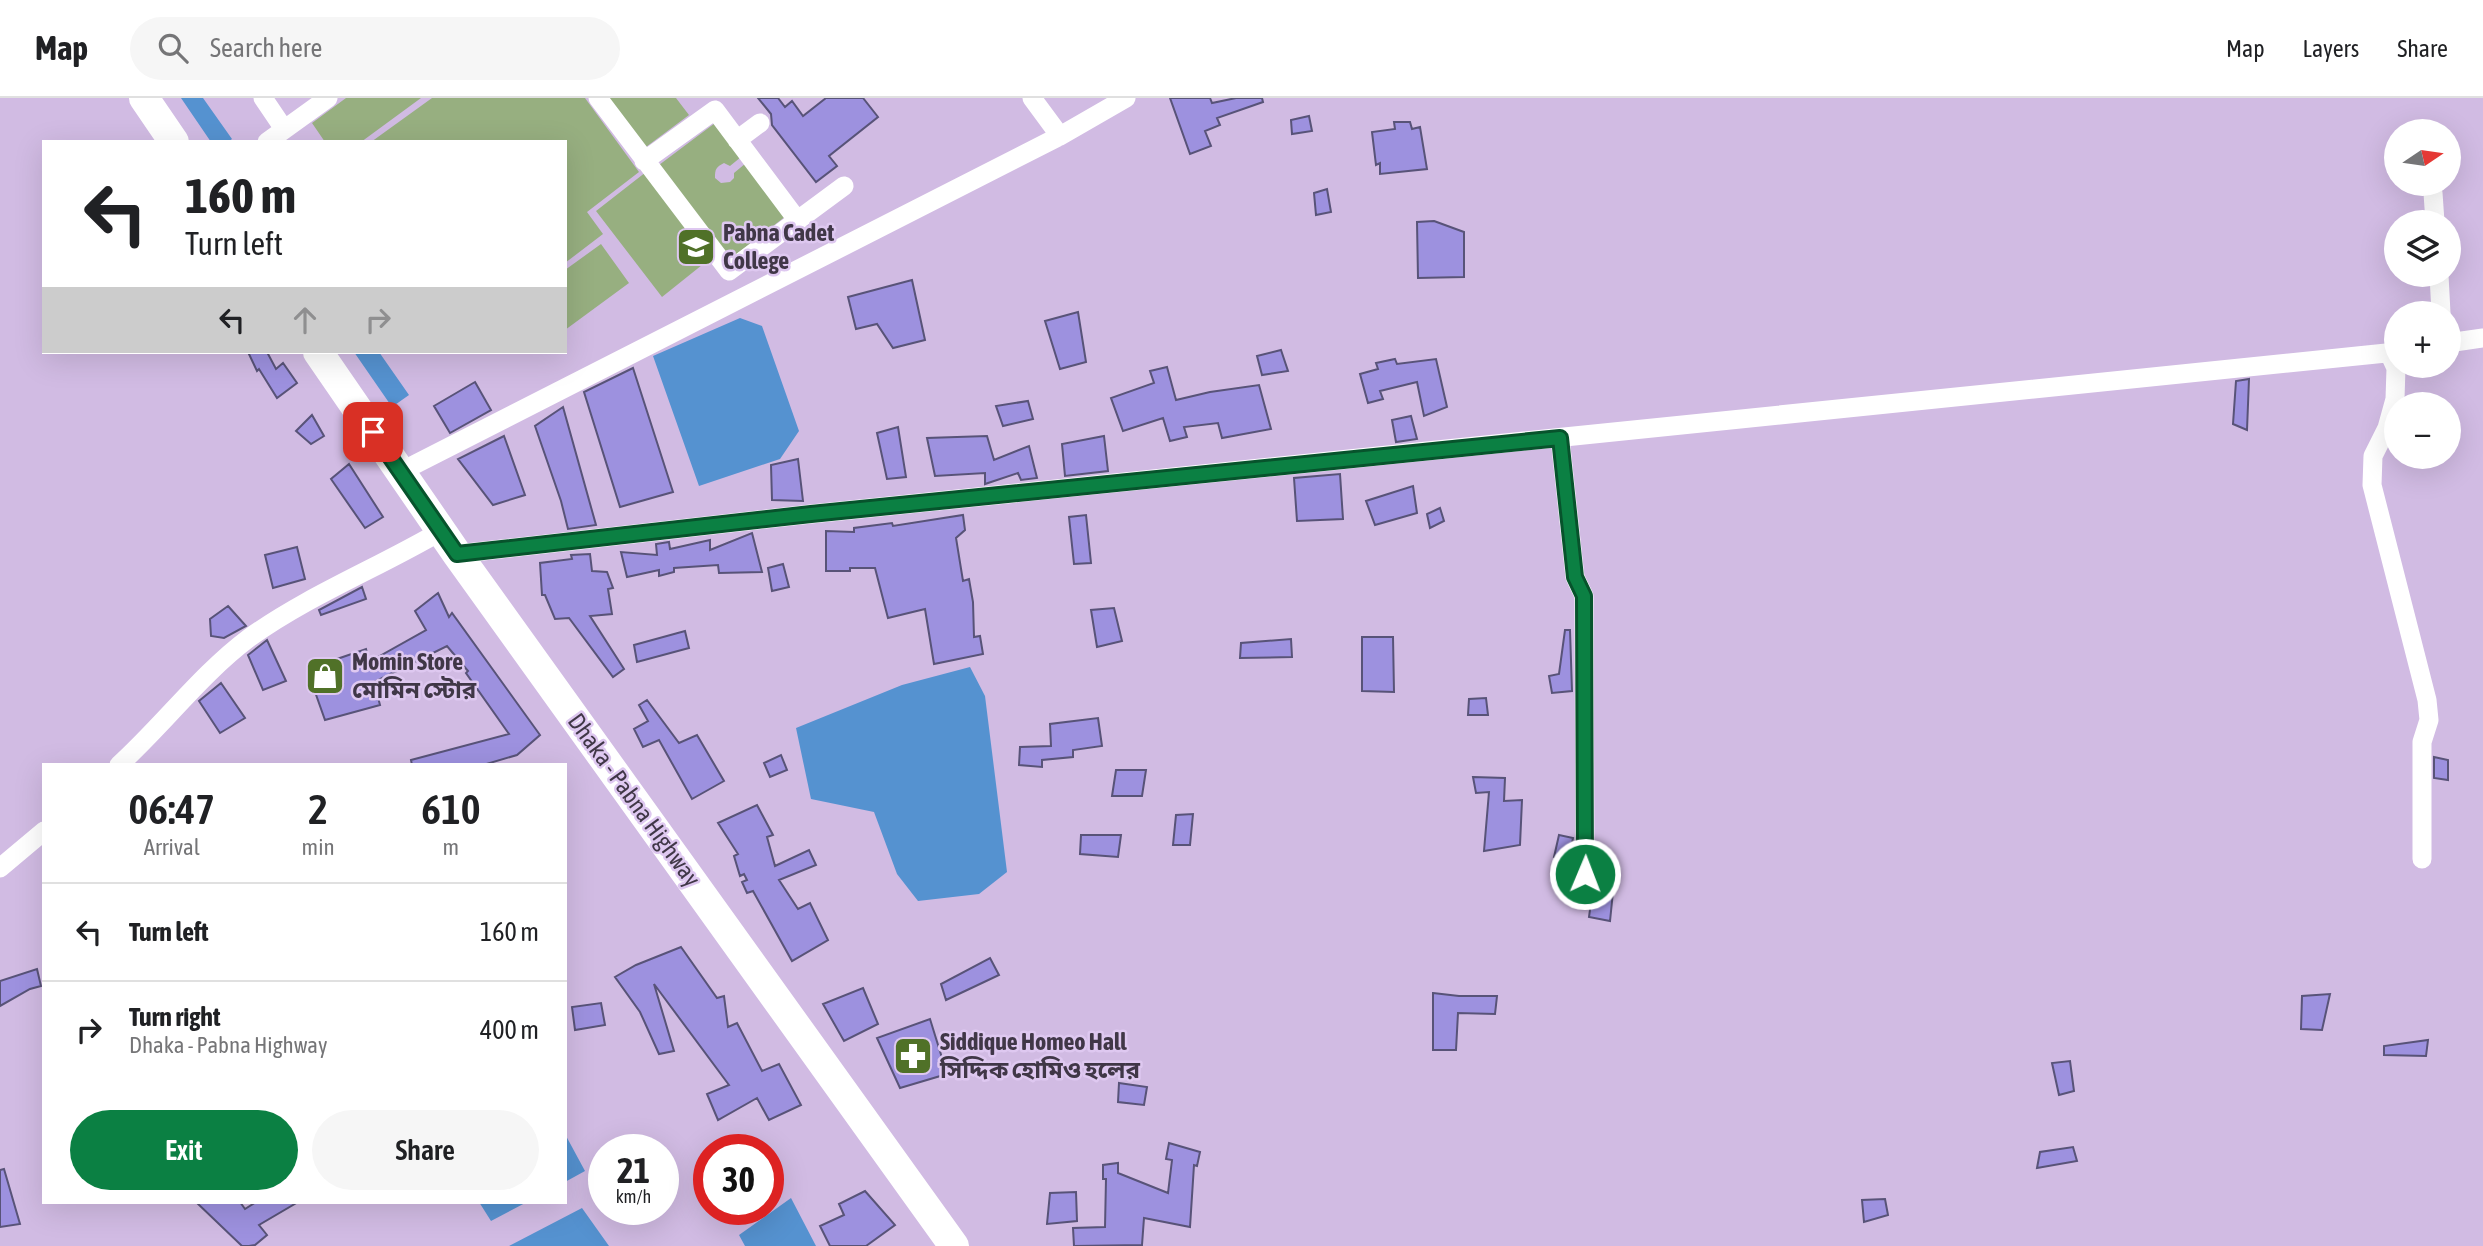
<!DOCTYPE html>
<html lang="en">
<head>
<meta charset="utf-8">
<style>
  :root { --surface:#fff; --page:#f6f6f6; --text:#202124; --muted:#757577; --line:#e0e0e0; --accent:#0b8043 }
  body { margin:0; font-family:"Asap Condensed","Noto Sans Bengali",sans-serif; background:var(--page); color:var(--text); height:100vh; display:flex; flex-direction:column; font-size:26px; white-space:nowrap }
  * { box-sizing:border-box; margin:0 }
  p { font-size:23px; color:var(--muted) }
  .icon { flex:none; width:38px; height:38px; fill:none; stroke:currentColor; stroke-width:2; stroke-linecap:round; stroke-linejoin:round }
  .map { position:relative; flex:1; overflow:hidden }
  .details { position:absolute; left:42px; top:665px; width:525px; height:441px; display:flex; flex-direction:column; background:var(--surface); border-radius:0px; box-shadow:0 7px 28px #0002 }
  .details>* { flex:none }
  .banner { position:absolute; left:42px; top:42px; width:525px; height:214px; border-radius:0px; box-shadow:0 7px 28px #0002; background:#fff; color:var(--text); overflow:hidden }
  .needle { width:46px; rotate:77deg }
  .tools { position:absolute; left:2384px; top:21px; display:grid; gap:14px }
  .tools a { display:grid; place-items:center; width:77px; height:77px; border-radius:50%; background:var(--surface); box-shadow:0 7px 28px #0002; font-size:35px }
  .speed { position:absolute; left:588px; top:1036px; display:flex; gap:14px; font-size:35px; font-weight:700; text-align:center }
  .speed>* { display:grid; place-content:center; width:91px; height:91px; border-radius:50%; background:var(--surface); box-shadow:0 7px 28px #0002; line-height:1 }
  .speed small { font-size:18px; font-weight:400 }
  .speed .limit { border:10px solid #d22; background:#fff; color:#111 }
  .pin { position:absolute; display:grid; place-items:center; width:60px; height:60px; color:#fff; margin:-30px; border-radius:14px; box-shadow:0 4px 10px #0006 }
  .me { position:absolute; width:77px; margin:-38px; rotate:1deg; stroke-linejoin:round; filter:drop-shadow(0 0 5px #0008) }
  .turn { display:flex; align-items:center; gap:24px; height:147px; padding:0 28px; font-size:32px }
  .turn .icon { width:91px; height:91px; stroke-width:2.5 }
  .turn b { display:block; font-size:49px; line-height:60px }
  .lanes { display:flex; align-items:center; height:66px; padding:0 28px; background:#0003; justify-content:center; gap:35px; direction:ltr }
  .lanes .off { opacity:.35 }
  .eta { display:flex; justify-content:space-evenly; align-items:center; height:119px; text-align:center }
  .eta b { font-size:42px; font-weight:600; line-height:49px }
  .button { display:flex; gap:14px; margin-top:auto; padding:14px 28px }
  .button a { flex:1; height:80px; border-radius:42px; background:var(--accent); color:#fff; font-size:28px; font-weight:600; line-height:80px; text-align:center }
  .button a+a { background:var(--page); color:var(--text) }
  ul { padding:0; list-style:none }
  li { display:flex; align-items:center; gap:21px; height:98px; padding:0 28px; border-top:2px solid var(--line) }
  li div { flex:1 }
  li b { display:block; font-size:26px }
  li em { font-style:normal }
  header { display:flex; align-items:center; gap:42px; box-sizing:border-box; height:98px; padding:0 35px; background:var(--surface); border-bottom:2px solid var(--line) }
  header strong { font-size:33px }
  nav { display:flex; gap:38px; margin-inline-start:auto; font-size:24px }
  .search { width:490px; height:63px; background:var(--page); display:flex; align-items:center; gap:18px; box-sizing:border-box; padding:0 24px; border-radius:38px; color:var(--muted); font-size:26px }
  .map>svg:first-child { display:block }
  .green { fill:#97af80 }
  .water { fill:#5592d0 }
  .building { fill:#9d91df; stroke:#585378; stroke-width:2 }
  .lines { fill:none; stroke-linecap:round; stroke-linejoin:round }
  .minor { stroke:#fff; stroke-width:19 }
  .highway { stroke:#fff; stroke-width:30 }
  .route-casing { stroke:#07532c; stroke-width:18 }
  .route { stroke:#0b8043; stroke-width:12 }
  .labels { text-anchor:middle; stroke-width:5; stroke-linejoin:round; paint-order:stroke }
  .poi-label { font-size:24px; font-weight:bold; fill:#403747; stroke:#dec8f0; text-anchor:start }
  .street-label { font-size:24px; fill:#403747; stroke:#dec8f0 }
</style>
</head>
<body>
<header>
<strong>Map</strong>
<div class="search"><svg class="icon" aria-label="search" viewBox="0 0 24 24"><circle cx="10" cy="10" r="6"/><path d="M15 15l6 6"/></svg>Search here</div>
<nav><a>Map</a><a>Layers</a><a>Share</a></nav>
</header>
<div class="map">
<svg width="2483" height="1148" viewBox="0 0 2483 1148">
  <rect width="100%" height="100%" fill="#d1bbe3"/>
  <path class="green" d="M 346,0 L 421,0 L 361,44 L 325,44 L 312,25 Z
    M 432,0 L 585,0 L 639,74 L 587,114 L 603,136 L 565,165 L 565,44 L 371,44 Z
    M 609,0 L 676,0 L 689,17 L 646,49 Z
    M 715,25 L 741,59 L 730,68 L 724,65 C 716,69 715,71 715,80 L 721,85 L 730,84 L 734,80 L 734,75 L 746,65 L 786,118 L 730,161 L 659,67 Z
    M 646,74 L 712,159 L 662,199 L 596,113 Z
    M 601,146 L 629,185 L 565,232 L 565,172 Z"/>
  <path class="water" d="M 181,0 L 203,0 L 232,41 L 228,44 L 211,44 Z
    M 740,220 L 762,228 L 799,333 L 780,361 L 699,388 L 653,258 Z
    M 354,254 L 379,254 L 409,297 L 392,309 Z
    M 970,569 L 985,598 L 1007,774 L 979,796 L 918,803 L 897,776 L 874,714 L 811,701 L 796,630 L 902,587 Z
    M 565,1036 L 585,1073 L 565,1084 Z
    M 791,1100 L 816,1148 L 745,1148 L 739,1137 Z
    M 479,1104 L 527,1104 L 491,1123 Z
    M 582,1110 L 609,1148 L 509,1148 Z"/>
  <path class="building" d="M 758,0 L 778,0 L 785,9 L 792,3 L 803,18 L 826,0 L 863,0 L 878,19 L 829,58 L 837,68 L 816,84 L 772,27 L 771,16 Z
    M 1170,0 L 1210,0 L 1212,5 L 1236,0 L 1262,0 L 1263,4 L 1217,20 L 1220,27 L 1205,33 L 1211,48 L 1190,56 Z
    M 1309,18 L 1312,33 L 1292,36 L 1291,22 Z
    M 1394,24 L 1410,24 L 1412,31 L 1420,29 L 1427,71 L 1380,76 L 1380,65 L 1376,67 L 1372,34 L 1395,31 Z
    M 1327,91 L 1331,114 L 1316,117 L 1314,95 Z
    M 1434,123 L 1464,134 L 1464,179 L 1418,180 L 1417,124 Z
    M 912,182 L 925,242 L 893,250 L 877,226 L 856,231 L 848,199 Z
    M 1078,214 L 1086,264 L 1060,271 L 1045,223 Z
    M 1281,252 L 1288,273 L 1262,277 L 1257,258 Z
    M 248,254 L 267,254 L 276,271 L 283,265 L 297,285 L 277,300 L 259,271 L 257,273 Z
    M 1395,261 L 1397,266 L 1436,261 L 1447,309 L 1424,318 L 1417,284 L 1380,293 L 1383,301 L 1368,305 L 1360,276 L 1378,271 L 1376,265 Z
    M 1167,269 L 1176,302 L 1210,294 L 1259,287 L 1271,331 L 1222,340 L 1218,325 L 1184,329 L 1187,339 L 1170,343 L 1163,320 L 1123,333 L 1111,300 L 1154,285 L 1150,273 Z
    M 633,270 L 673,394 L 620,409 L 584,294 Z
    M 2249,281 L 2247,332 L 2233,326 L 2236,283 Z
    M 475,284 L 491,312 L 450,335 L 434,308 Z
    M 1028,303 L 1033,321 L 1003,328 L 996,308 Z
    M 563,309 L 596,427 L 568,431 L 561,403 L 535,328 Z
    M 312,317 L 324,338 L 311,346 L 296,333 Z
    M 1411,318 L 1417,341 L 1396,344 L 1392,322 Z
    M 898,329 L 906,379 L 887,381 L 877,335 Z
    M 504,338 L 525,397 L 493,407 L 458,361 Z
    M 987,338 L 994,362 L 1029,348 L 1037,380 L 1021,382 L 1018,375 L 985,386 L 985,375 L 935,378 L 927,340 Z
    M 1104,338 L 1108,373 L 1065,378 L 1062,346 Z
    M 798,361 L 803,403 L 772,402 L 771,367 Z
    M 349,366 L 383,419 L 365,430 L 331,381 Z
    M 1340,376 L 1343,421 L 1297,423 L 1294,380 Z
    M 1413,388 L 1417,415 L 1375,427 L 1366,403 Z
    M 1440,410 L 1444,423 L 1430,430 L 1427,416 Z
    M 963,417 L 965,432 L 956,440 L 963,483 L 969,481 L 973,504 L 974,539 L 980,538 L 983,556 L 934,566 L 925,511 L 888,520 L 875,470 L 850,470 L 850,473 L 826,473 L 826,433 L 854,434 L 854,430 L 892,425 L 893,428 Z
    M 1086,417 L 1091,465 L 1074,466 L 1069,419 Z
    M 752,435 L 762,474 L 719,475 L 718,467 L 674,470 L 674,474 L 659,478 L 659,472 L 627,479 L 621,454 L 657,457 L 656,446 L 669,444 L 670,451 L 710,442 L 710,452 Z
    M 297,449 L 305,481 L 273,490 L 265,457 Z
    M 590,456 L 592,473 L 607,474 L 613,490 L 608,491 L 612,516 L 590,518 L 624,571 L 613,579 L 569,520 L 555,521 L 545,497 L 542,497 L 540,465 L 572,461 L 571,457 Z
    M 783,466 L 789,489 L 772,493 L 768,470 Z
    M 362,489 L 366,501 L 321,517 L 319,512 Z
    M 438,495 L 449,519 L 452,515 L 540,637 L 517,657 L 483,667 L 412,667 L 411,662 L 509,636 L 466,575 L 468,573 L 447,548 L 374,584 L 380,607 L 325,622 L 314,591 L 343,585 L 337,561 L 366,551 L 369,564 L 426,532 L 415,513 Z
    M 228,508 L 246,528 L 224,540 L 211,538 L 210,521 Z
    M 1114,510 L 1122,543 L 1097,549 L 1091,512 Z
    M 1565,532 L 1570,532 L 1572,593 L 1552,595 L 1549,578 L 1559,576 Z
    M 685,533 L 689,550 L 637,564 L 634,547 Z
    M 1362,539 L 1393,539 L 1394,594 L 1362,593 Z
    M 1291,541 L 1292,559 L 1240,560 L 1241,545 Z
    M 267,542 L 286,583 L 263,592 L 248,557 Z
    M 221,585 L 245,620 L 220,635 L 199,603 Z
    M 1486,600 L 1488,617 L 1468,617 L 1469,601 Z
    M 647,602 L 679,645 L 697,637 L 724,683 L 692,701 L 659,642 L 643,649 L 634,631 L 648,623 L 639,607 Z
    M 1098,620 L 1102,648 L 1073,652 L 1073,659 L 1042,662 L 1042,669 L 1019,667 L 1020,649 L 1051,648 L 1050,626 Z
    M 781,657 L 787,672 L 770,679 L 764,665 Z
    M 2434,659 L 2448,662 L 2448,682 L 2434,680 Z
    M 1116,672 L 1146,672 L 1142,698 L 1112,698 Z
    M 1473,679 L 1505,680 L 1504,703 L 1522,702 L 1520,747 L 1484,753 L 1489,694 L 1476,695 Z
    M 757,707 L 773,737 L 767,739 L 775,768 L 809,752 L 816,767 L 779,782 L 798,811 L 810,805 L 828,842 L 792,863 L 753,793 L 747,795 L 742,784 L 747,782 L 744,776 L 740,778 L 734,758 L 738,756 L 718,725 Z
    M 1193,716 L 1190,747 L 1173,747 L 1176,717 Z
    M 1081,737 L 1121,737 L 1118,759 L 1080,756 Z
    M 1559,737 L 1573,740 L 1569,762 L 1554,759 Z
    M 1594,783 L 1614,784 L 1610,823 L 1589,819 Z
    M 681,849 L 717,900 L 724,898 L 728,929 L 737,925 L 762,973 L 779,966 L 801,1007 L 769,1022 L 757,1000 L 718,1022 L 707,996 L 729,987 L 654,886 L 674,953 L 659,956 L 640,914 L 615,879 L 636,867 Z
    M 990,860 L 999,877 L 946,902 L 941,886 Z
    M 37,871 L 41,888 L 30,891 L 0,908 L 0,883 Z
    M 863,890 L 878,926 L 844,943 L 823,906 Z
    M 1433,895 L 1459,898 L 1497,898 L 1495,916 L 1458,915 L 1456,952 L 1433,952 Z
    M 2330,896 L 2322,932 L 2301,931 L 2302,898 Z
    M 601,905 L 605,927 L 575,932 L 572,909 Z
    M 930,921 L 947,976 L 900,990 L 877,940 Z
    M 2428,942 L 2426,958 L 2384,957 L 2384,948 Z
    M 2070,963 L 2074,993 L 2059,997 L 2052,965 Z
    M 1119,985 L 1147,989 L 1144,1007 L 1118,1004 Z
    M 1169,1045 L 1200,1054 L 1197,1068 L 1194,1067 L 1190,1129 L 1144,1120 L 1142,1147 L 1074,1148 L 1073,1130 L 1105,1129 L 1106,1081 L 1103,1081 L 1103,1067 L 1118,1065 L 1118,1075 L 1168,1095 L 1172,1062 L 1166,1061 Z
    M 2073,1049 L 2077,1063 L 2037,1070 L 2040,1054 Z
    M 4,1071 L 20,1126 L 0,1129 L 0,1072 Z
    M 865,1093 L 895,1127 L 866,1148 L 830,1148 L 820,1128 L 844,1117 L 839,1106 Z
    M 1076,1094 L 1077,1123 L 1047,1126 L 1050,1095 Z
    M 1885,1101 L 1888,1117 L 1864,1124 L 1862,1102 Z
    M 196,1104 L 240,1104 L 245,1111 L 256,1104 L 298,1104 L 259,1127 L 267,1137 L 255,1147 L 249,1148 L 242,1148 Z"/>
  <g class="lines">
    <path class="minor" d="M 263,0 L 284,31
      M 598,0 L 729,173 L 844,88
      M 1032,0 L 1060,38
      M 737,42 L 760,25
      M 267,44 L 328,0
      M 644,63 L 715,12 L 798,123
      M 2433,95 L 2435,124
      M 2439,177 L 2441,215
      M 2448,245 L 2483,240
      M 2389,255 L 2396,270 L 2395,301 L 2387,330 L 2373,358 L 2372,387 L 2427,602 L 2429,622 L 2422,644 L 2422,761
      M 1560,340 L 1575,479 L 1584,498 L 1585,776
      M 400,374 L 1060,38 L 1126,0
      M 457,456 L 811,416 L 2396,254
      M 119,667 C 164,626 201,576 249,540 C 309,497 378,470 441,433
      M 0,770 L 44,733"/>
    <path class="highway" d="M 144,0 L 174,44
      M 318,254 L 457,456 L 954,1148"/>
  </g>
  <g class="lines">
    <g class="route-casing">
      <path id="route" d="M 373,334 L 457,456 L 811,416 L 1560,340 L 1575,479 L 1584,498 L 1585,776"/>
    </g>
    <use href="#route" class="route"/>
  </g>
  <defs>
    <g id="university-square" transform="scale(2.0125)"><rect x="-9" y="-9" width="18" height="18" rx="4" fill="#507128" stroke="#dec8f0"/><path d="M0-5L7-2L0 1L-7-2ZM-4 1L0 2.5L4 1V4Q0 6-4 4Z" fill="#fff"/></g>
    <g id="shop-square" transform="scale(2.0125)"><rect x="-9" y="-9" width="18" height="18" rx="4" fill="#507128" stroke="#dec8f0"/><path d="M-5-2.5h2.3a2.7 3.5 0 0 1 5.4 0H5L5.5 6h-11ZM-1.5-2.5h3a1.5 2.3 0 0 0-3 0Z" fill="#fff"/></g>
    <g id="pharmacy-square" transform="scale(2.0125)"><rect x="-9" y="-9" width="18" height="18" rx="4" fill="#507128" stroke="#dec8f0"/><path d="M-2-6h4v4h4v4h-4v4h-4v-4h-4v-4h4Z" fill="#fff"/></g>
  </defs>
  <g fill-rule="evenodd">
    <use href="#university-square" x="696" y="149"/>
    <use href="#shop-square" x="325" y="578"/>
    <use href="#pharmacy-square" x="913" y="958"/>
  </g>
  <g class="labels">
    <g class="poi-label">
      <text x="723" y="143">Pabna Cadet<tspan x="723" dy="28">College</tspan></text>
      <text x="352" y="572">Momin Store<tspan x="352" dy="28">মোমিন স্টোর</tspan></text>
      <text x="940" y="952">Siddique Homeo Hall<tspan x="940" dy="28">সিদ্দিক হোমিও হলের</tspan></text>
    </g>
    <g class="street-label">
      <text transform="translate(634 702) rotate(54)" y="8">Dhaka - Pabna Highway</text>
    </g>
  </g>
</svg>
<div class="tools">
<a><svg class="needle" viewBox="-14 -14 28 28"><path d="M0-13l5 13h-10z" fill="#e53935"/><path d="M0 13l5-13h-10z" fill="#757577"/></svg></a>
<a><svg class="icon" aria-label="layers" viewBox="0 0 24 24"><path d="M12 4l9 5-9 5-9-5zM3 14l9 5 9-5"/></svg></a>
<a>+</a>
<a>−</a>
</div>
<div class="speed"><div>21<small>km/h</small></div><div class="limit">30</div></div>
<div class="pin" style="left:373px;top:334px;background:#d93025"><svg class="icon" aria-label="arrive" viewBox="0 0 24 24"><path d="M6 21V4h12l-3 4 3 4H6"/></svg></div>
<svg class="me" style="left:1585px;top:776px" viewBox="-20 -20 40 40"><circle r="17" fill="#0b8043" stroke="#fff" stroke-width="3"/><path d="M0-11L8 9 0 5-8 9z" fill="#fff"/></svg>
<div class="banner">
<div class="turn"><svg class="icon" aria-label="left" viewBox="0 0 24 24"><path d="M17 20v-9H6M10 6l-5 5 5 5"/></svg><div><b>160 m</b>Turn left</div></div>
<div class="lanes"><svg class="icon" aria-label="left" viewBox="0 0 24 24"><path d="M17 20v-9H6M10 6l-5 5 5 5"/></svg><svg class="icon off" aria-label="ahead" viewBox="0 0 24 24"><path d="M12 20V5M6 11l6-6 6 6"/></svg><svg class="icon off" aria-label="right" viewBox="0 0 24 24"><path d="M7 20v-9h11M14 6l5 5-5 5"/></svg></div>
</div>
<section class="details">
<div class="eta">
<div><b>06:47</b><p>Arrival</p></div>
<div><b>2</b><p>min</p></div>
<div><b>610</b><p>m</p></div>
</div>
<ul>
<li><svg class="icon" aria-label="left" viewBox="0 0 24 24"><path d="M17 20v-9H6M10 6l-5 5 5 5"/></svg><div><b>Turn left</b></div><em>160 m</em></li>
<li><svg class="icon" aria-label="right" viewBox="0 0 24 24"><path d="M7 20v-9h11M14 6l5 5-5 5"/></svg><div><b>Turn right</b><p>Dhaka - Pabna Highway</p></div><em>400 m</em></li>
</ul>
<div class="button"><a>Exit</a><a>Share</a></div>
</section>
</div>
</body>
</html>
